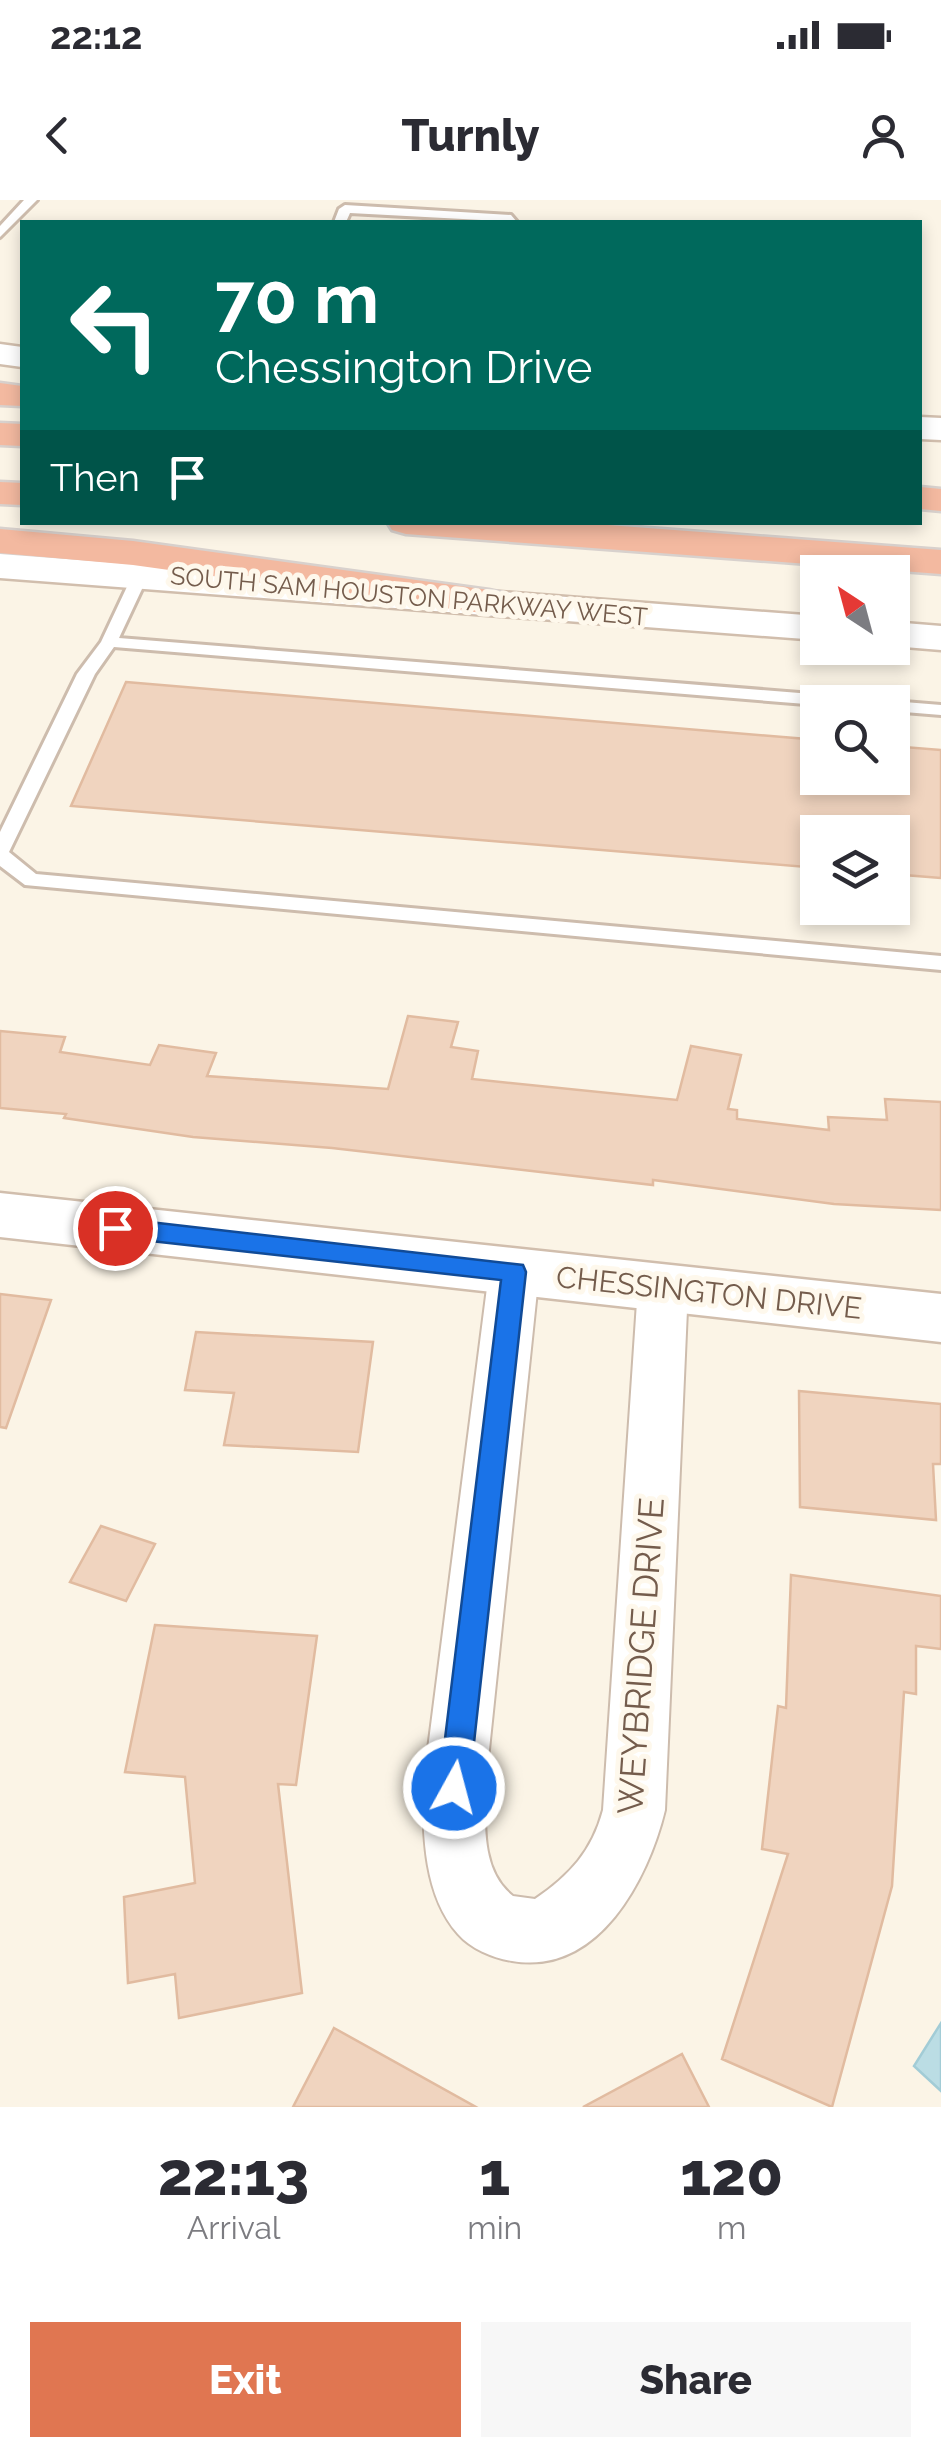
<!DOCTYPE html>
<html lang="en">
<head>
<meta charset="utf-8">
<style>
  :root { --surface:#fff; --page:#f7f7f7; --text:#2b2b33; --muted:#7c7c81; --accent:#e07651 }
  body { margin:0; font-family:Raleway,sans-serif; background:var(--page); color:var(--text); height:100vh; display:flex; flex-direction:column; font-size:38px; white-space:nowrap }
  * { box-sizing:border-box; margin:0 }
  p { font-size:32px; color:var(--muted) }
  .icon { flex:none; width:55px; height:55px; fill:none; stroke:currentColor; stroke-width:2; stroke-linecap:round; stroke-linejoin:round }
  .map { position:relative; height:1907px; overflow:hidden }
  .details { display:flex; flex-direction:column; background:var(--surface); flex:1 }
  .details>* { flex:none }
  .guide { position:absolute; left:20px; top:20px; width:902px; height:305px; border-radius:0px; box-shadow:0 5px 15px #0003; background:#00695c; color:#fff; overflow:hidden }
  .needle { width:65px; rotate:324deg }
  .fabs { position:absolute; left:800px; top:355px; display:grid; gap:20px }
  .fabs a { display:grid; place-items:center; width:110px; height:110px; border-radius:0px; background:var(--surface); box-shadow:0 5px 15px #0003; font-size:50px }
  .pin { position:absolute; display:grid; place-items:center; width:85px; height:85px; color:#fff; margin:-42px; border:5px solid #fff; border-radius:50%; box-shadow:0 2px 10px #0007 }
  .me { position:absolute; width:110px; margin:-55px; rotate:7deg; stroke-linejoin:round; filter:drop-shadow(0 0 8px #0008) }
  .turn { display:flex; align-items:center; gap:35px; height:210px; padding:0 30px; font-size:45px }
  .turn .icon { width:130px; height:130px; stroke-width:2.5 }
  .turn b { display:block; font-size:70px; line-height:85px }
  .then { display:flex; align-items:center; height:95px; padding:0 30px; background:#0003; gap:20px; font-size:38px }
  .eta { display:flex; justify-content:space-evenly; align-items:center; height:170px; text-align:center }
  .eta b { font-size:60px; font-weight:800; line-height:70px }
  .button { display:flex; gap:20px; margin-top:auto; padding:20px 30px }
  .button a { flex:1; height:115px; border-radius:0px; background:var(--accent); color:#fff; font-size:40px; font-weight:800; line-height:115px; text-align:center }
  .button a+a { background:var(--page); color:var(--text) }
  .status { display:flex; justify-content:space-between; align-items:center; height:70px; padding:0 50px; background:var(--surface); direction:ltr }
  .status svg { height:28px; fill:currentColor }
  header { display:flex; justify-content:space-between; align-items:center; height:130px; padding:0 30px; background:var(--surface); font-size:45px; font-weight:800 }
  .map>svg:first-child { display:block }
  .water { fill:#bbdde4; stroke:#a2ccd6; stroke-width:2.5 }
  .building { fill:#f0d4bf; stroke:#e1bba0; stroke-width:2.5 }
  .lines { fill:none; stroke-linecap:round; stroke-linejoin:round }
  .lane-casing { stroke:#cdbcad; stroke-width:6 }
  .street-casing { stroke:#cdbcad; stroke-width:4 }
  .secondary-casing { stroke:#d1bead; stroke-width:5 }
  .highway-casing { stroke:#d8d1cd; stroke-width:5 }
  .lane { fill:#fff; fill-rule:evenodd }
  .street { fill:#fff; fill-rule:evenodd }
  .secondary { fill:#fff; fill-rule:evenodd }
  .highway { fill:#f3b9a0; fill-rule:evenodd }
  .route { fill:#1a73e8; stroke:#114b97; stroke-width:2.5 }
  .labels { text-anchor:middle; stroke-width:10; stroke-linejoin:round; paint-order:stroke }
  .far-street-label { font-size:25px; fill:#745c4c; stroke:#fef8ec }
  .street-label { font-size:30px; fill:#745c4c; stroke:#fef8ec }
  .near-street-label { font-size:35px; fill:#745c4c; stroke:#fef8ec }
</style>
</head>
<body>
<div class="status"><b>22:12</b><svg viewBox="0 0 49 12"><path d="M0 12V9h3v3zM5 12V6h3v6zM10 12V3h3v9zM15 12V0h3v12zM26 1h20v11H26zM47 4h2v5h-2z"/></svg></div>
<header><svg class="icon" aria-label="back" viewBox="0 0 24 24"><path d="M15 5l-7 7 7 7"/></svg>Turnly<svg class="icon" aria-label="person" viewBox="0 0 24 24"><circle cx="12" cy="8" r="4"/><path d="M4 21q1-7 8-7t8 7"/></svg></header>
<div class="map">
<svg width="941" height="1907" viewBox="0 0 941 1907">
  <rect width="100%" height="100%" fill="#fbf4e6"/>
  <path class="water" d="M 941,1823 L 941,1891 L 914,1866 Z"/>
  <path class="building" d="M 126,482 L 818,540 L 818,578 L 892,578 L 892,546 L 941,550 L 941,678 L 892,674 L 892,632 L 818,632 L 818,668 L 71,606 Z
    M 408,816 L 458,822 L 451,847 L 478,851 L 472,879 L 677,900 L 691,846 L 741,855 L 728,909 L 737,910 L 737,919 L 829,930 L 828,917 L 887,920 L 885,899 L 941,902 L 941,1010 L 834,1004 L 653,980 L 653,985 L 332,948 L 193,937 L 64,918 L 66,914 L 0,908 L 0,831 L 65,837 L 60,852 L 150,865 L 159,845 L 216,853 L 207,876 L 388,889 Z
    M 0,1094 L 51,1100 L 6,1228 L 0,1227 Z
    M 196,1132 L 373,1142 L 358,1252 L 224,1245 L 234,1193 L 185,1190 Z
    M 799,1191 L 941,1204 L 941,1264 L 933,1264 L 936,1320 L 800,1307 Z
    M 101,1326 L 155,1344 L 126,1401 L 70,1382 Z
    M 791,1375 L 941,1396 L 941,1449 L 916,1446 L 916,1494 L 904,1492 L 892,1686 L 832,1907 L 722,1859 L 788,1654 L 762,1649 L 778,1506 L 786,1508 Z
    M 155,1425 L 317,1436 L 296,1585 L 278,1584 L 302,1793 L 179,1818 L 175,1774 L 128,1783 L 124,1697 L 195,1683 L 185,1577 L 125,1572 Z
    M 334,1828 L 476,1907 L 293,1907 Z
    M 682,1854 L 709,1907 L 583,1907 Z"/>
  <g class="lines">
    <g class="lane-casing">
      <path id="lane" d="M 24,0 L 37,0 L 0,37 L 0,26 Z
        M 345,5 L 511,15 L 517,22 L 350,13 L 346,22 L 334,22 L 339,9 Z
        M 141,369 L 149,374 L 119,438 L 849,497 L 858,502 L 818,505 L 114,447 L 95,474 L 9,652 L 36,674 L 941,756 L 941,770 L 25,685 L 0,666 L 0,632 L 77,474 L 101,442 L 133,374 Z
        M 892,501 L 941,505 L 941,515 L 892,511 L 892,502 L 886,502 Z"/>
    </g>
    <g class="street-casing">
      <path id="street" d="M 514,1052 L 532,1058 L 539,1072 L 485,1588 C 485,1625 481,1671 513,1696 L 535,1699 C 570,1675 592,1651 603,1610 L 638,1087 L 645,1073 L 663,1067 L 681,1073 L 688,1087 L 665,1610 C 648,1680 598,1776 512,1761 C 493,1758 471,1749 458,1734 C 424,1696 423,1636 423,1588 L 489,1072 L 496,1058 Z"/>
    </g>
    <g class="secondary-casing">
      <path id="secondary" d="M 0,144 L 22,147 L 22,167 L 0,164 Z
        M 920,217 L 941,218 L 941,240 L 920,239 Z
        M 0,354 L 818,416 L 818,440 L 0,378 Z
        M 892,422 L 941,426 L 941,450 L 892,446 Z
        M 0,993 L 941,1094 L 941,1142 L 0,1037 Z"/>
    </g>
    <g class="highway-casing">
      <path id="highway" d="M 0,183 L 22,186 L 22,206 L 0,205 Z
        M 0,223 L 22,224 L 22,246 L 0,245 Z
        M 0,282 L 22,283 L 22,305 L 0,304 Z
        M 920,287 L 941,289 L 941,311 L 920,309 Z
        M 387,322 L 568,322 L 941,350 L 941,374 L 406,334 L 392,330 Z
        M 0,329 L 133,341 L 489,390 L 503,393 L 509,402 L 503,411 L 489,414 L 133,365 L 0,353 Z"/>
    </g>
    <use href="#lane" class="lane"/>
    <use href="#street" class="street"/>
    <use href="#secondary" class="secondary"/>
    <use href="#highway" class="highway"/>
  </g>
  <path class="route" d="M 115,1018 L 523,1065 L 526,1072 L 469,1588 L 464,1598 L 454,1602 L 444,1598 L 439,1588 L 501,1080 L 115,1037 L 106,1034 L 103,1028 L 106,1021 Z"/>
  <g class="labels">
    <g class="far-street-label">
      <text transform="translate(409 396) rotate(5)" y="9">SOUTH SAM HOUSTON PARKWAY WEST</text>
    </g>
    <g class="street-label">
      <text transform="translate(709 1093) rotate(6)" y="10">CHESSINGTON DRIVE</text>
    </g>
    <g class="near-street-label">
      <text transform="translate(641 1456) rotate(-86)" y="12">WEYBRIDGE DRIVE</text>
    </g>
  </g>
</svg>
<div class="fabs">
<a><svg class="needle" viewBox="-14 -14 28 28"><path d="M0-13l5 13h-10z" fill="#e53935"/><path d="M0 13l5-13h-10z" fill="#7c7c81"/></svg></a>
<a><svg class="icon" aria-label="search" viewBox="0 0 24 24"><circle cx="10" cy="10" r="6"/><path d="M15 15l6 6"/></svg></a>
<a><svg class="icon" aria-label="layers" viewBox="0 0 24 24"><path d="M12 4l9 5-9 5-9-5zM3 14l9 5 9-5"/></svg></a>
</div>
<div class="pin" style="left:115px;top:1028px;background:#d93025"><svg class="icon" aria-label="arrive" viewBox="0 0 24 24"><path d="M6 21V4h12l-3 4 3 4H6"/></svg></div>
<svg class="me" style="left:454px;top:1588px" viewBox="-20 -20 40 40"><circle r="17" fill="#1a73e8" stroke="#fff" stroke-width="3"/><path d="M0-11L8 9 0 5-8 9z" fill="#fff"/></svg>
<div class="guide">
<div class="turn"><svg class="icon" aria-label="left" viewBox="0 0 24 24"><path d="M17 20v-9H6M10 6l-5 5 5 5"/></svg><div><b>70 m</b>Chessington Drive</div></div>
<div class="then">Then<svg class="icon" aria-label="arrive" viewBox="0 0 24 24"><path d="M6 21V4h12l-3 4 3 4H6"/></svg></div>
</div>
</div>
<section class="details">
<div class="eta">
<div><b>22:13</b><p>Arrival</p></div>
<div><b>1</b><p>min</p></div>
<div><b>120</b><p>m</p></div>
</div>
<div class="button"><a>Exit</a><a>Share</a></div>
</section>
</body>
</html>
